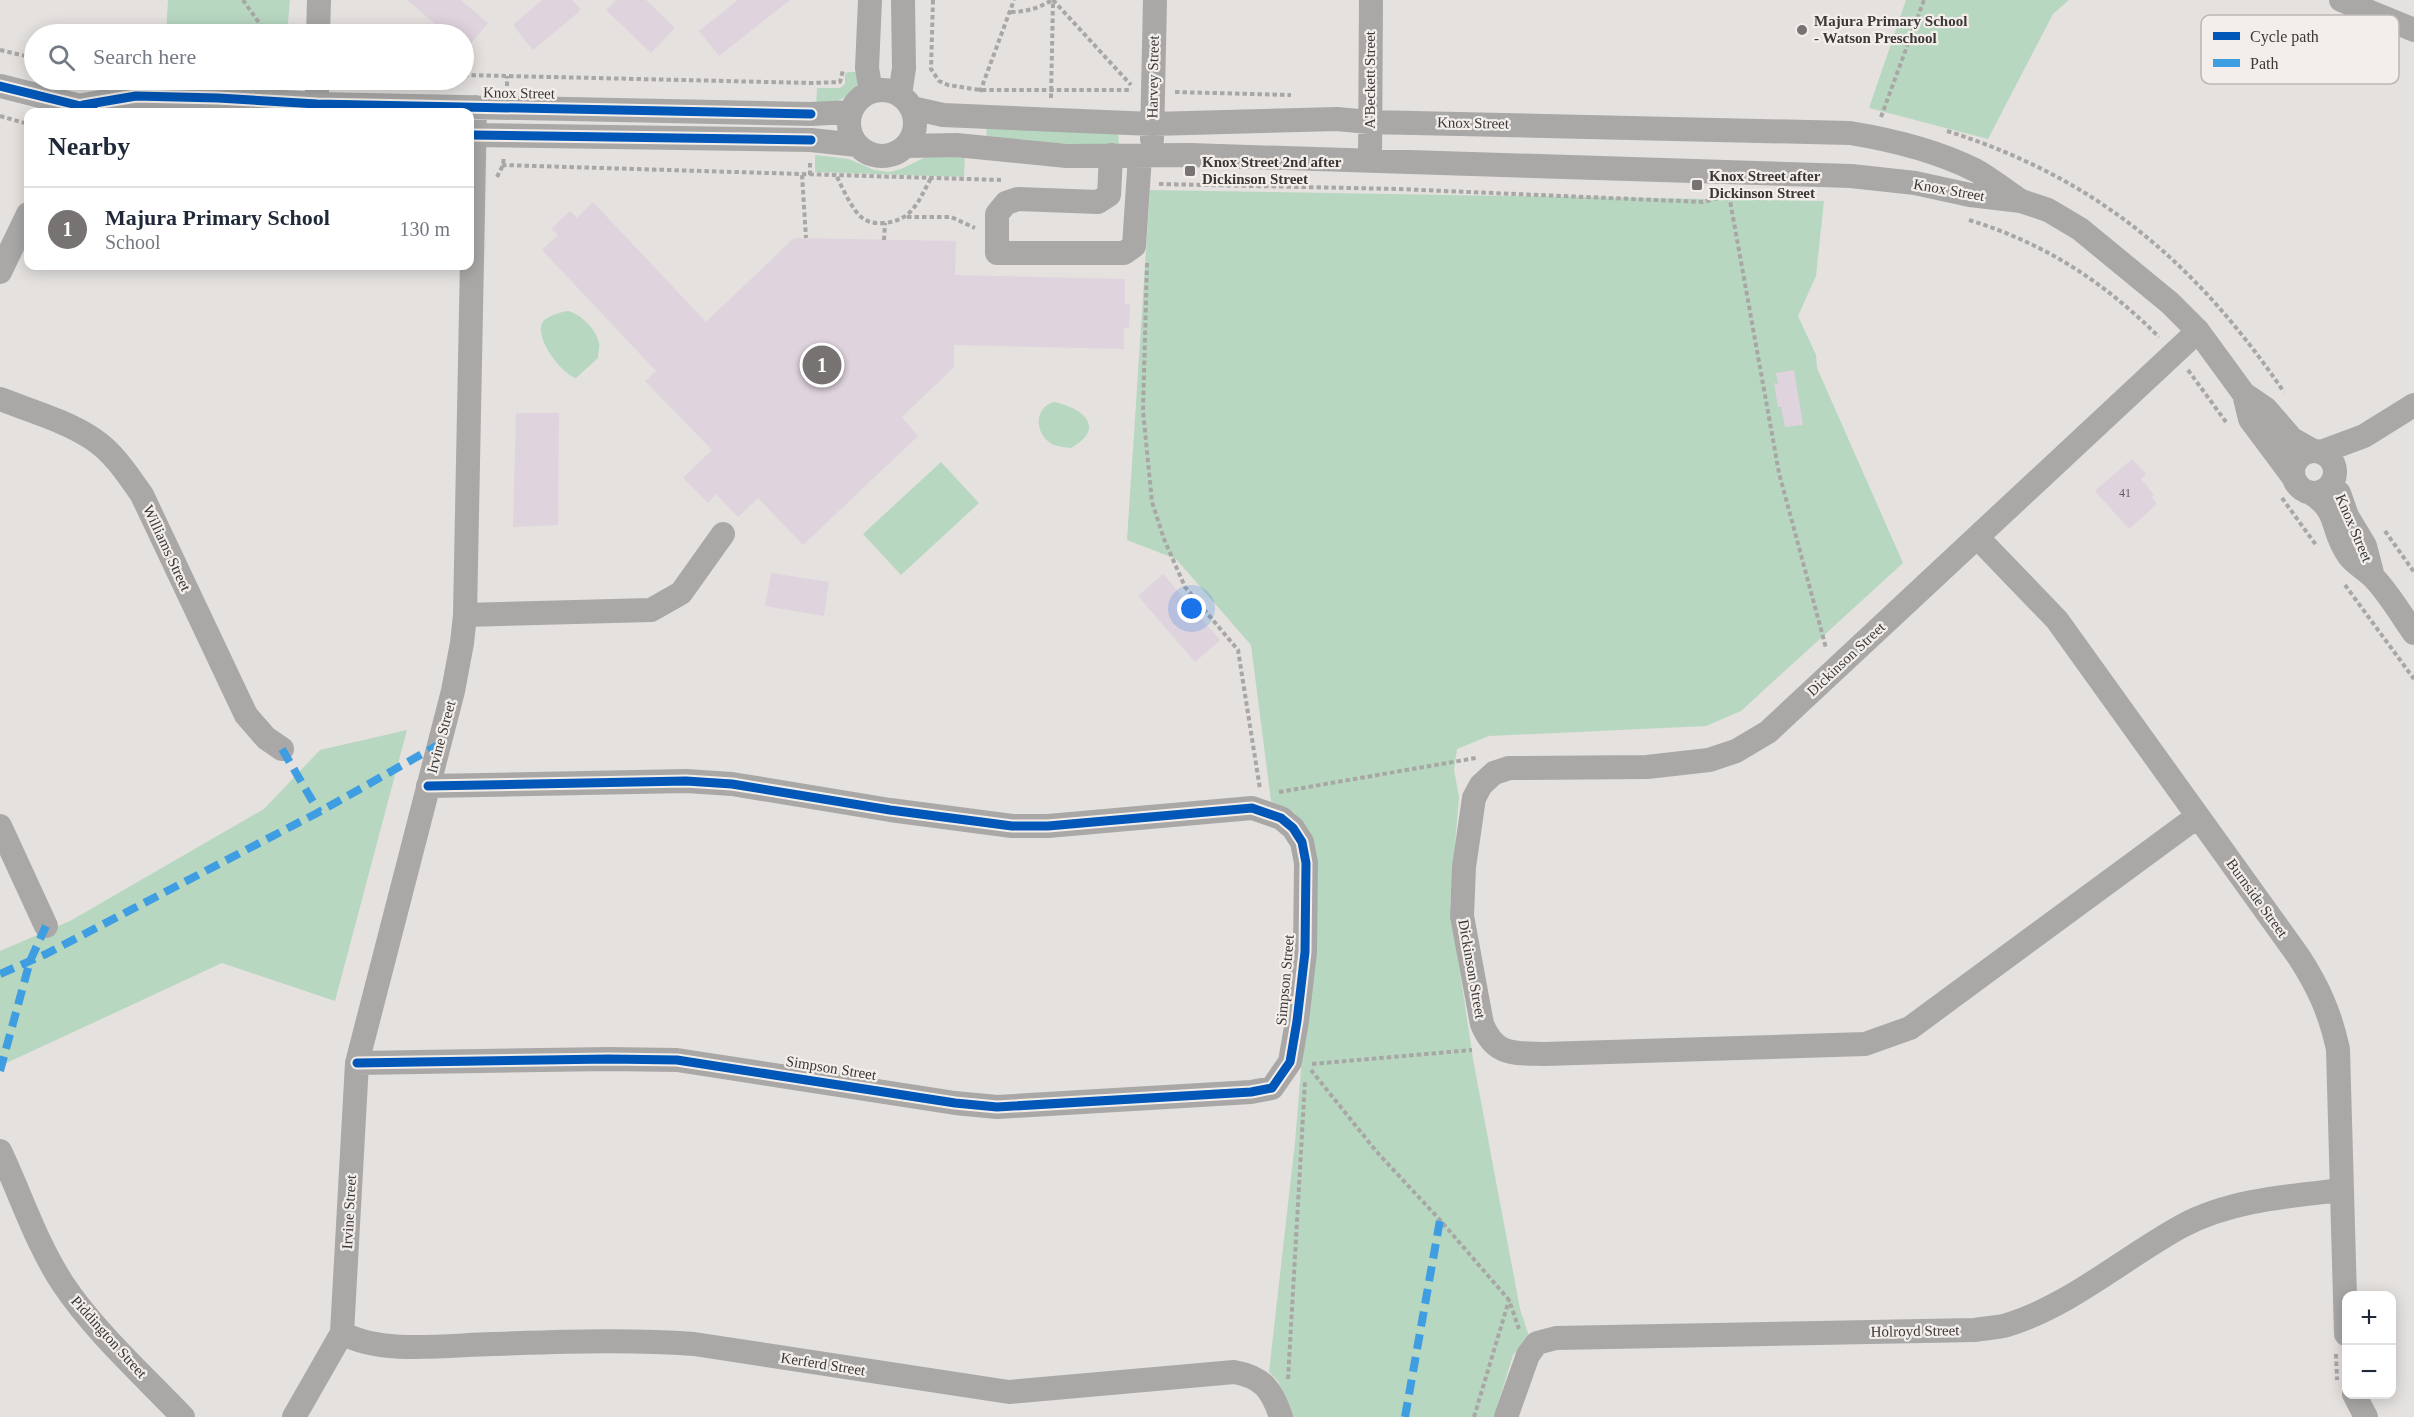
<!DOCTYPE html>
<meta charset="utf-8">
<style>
body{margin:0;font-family:"Times New Roman",serif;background:#f2f2f3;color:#1f2937}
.controls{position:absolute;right:18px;bottom:18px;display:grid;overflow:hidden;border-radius:12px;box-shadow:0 3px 15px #0003}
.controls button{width:54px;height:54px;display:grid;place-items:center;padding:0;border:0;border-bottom:2px solid #e0e1e3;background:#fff;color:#1f2937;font:30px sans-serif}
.you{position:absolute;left:1192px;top:609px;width:21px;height:21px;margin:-15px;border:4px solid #fff;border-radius:50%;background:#1a73e8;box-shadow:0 0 0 9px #1a73e833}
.badge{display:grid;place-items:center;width:39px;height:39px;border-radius:50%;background:#767372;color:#fff;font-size:20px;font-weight:700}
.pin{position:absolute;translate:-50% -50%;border:3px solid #fff;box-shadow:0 2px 6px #0006}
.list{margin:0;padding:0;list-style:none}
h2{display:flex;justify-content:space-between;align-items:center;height:78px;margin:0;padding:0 24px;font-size:26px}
h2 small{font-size:20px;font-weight:400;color:#747a83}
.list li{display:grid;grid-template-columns:39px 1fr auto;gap:18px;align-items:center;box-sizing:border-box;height:84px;padding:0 24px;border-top:2px solid #e0e1e3}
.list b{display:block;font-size:22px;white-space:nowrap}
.list p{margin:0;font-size:20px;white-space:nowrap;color:#747a83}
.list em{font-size:20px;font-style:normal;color:#747a83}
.icon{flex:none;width:33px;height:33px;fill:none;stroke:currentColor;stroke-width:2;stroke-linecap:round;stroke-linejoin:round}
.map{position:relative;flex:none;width:2414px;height:1417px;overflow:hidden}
.search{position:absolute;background:#fff;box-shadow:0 3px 15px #0003;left:24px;top:24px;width:450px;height:66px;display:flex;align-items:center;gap:15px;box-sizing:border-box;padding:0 21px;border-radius:33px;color:#747a83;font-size:22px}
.panel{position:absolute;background:#fff;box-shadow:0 3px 15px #0003;left:24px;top:108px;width:450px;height:162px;border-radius:12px}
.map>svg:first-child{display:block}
.green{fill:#b8d7c1}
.building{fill:#dfd3de}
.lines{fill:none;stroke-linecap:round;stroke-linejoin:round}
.path{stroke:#a8a7a6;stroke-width:4;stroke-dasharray:4.5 3;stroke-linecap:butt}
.minor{stroke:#a9a8a7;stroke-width:24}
.quiet{stroke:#3f9ee2;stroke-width:8;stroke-dasharray:15 8;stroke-linecap:butt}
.cycleway-casing{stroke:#f3eeea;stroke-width:13}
.cycleway{stroke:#0057b8;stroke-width:9}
.poi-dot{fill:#767372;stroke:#f3eeea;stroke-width:2}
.labels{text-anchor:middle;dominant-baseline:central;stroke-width:4.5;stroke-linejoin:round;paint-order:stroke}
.number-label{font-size:12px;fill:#645f61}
.poi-label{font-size:15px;font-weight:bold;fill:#3b3837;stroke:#f3eeea;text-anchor:start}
.street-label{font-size:15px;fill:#3b3837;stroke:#f3eeea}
.key{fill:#f3eeea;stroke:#bcb7b4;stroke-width:1.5}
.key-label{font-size:16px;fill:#3b3837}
</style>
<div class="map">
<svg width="2414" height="1417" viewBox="0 0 2414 1417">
<rect width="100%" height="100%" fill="#e4e1df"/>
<path class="green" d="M 168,0 L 290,0 L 287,34 L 166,34 Z
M 1906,0 L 2069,0 L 2053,14 L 1988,139 L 1869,108 Z
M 848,72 L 859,72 L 861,80 C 849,100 836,102 816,107 L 817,88 L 840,88 L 845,84 L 845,74 Z
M 986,127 L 1118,131 L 1119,144 L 1113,146 L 987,140 Z
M 965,152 L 964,177 L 815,172 L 815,155 L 849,159 L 874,170 L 889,172 L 901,169 L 926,157 Z
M 1150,190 L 1824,201 L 1816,276 L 1798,316 L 1816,355 L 1817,368 L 1903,563 L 1741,711 L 1706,726 L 1489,736 L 1457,749 L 1454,770 L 1459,797 L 1450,905 L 1473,1059 L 1520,1309 L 1530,1339 L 1513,1355 L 1494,1417 L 1293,1417 L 1278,1381 L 1269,1372 L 1295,1142 L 1302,1058 L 1312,836 L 1295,813 L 1271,801 L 1251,645 L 1176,559 L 1127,540 Z
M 568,311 C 582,315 596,329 599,343 C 600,347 598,353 598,358 L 576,378 C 561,373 535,339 542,323 C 546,316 561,312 568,311 Z
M 1054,402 C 1083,408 1107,428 1071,448 C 1065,447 1057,447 1052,444 C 1034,434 1034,407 1054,402 Z
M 941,462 L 979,503 L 901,575 L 863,534 Z
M 407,730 L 335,1001 L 222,963 L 0,1066 L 0,951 L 70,921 L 264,809 L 320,750 Z"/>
<path class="building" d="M 407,0 L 461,0 L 488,23 L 464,52 L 464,34 L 447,34 Z
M 542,0 L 572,0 L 581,10 L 533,50 L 513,25 Z
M 616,0 L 646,0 L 675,28 L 651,53 L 606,10 Z
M 738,0 L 790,0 L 719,56 L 699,31 Z
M 593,202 L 706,322 L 794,238 L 956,241 L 955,275 L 1125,279 L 1125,304 L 1130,304 L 1129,328 L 1124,328 L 1124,349 L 954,345 L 954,367 L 902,417 L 918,436 L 803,545 L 758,498 L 738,517 L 716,494 L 708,503 L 683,478 L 712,450 L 645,381 L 656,371 L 542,250 L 558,235 L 551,229 L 570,211 L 577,218 Z
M 1794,370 L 1803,425 L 1785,427 L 1781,407 L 1778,407 L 1774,383 L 1778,384 L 1776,373 Z
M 516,413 L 559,413 L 558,525 L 513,527 Z
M 2132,459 L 2146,474 L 2141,479 L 2154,495 L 2152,497 L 2157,504 L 2129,529 L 2095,491 Z
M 771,573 L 829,582 L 824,616 L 765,606 Z
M 1163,574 L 1220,640 L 1195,662 L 1138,596 Z"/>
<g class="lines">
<path class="path" d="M 243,0 L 267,34
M 933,0 L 931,69 L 939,81 L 948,85 L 980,90 L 1132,90
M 1053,0 L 1131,85
M 1011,12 C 1026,12 1039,8 1052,0
M 0,50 L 34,58
M 464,75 L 812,83 L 840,82 L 843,70
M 507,86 L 507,76
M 980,92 L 1014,0
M 1175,92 L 1291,95
M 1051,98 L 1053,0
M 0,116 L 28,124
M 1881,117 L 1924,0
M 1947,131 C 2097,178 2196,263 2284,392
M 502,165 L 1001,180
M 802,175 L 806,238
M 810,175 L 810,161
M 497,177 L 503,165 L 504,156
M 837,177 C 843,189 849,203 858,214 C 864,221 873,224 883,223 C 912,221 918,202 931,178
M 1159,184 L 1398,189 L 1703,202 L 1722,197 L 1741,198
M 1729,195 L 1779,473 L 1826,648
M 907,217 L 951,217 L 975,228
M 1969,220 C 2044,243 2103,281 2159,337
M 884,240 L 885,223
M 1147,263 L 1143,411 L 1152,502 L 1164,539 L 1185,587 L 1238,650 L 1260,789
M 2188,370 L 2226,422
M 2282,498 L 2316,545
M 2385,531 L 2414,572
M 2345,585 L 2414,679
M 1279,792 L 1476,758
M 1312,1064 L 1472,1050
M 1311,1070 L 1376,1151 L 1440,1220 L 1509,1300 L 1519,1329
M 2336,1354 L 2337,1380
M 1288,1379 L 1305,1081
M 1474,1417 L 1509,1300"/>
<path class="minor" d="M 870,0 L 867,68 L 871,92
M 2341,0 L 2414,30
M 318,34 L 319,0
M 317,80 L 317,112
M 0,86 L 96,110
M849 123a33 33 0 1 1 66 0a33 33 0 1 1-66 0Z
M 900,95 L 904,68 L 903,0
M 83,105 L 136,96 L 218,98 L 317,104 L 811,114 L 851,112
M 912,108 L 943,115 L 1152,124 L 1337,119 L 1369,122 L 1850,133 C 1893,140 1937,151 1975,170 C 1990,178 2004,190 2018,199
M 470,135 L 811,140 L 857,145
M 1152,139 L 1155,0
M 907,146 L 956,145 L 1067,156 L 1189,155 L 1851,176 L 1915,183 L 1970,195 L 2021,201 L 2048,210 L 2080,229 L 2170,303 L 2198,331 L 2244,394 L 2250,419 L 2294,478
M 1111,155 L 1109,195 L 1098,202 L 1018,199 L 1006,203 L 997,214 L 997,253 L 1124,253 L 1134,246 L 1140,156
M 1370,160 L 1371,0
M 0,272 L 28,214
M 2244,394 L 2266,409 L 2292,439 L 2313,451
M 0,399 C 31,411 66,421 93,439 C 114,453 128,475 142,495 L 246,715 L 266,738 L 282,749
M2293 472a21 21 0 1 1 42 0a21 21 0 1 1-42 0Z
M 2321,452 L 2364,436 L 2414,405
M 2309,492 C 2341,511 2329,528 2349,556 C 2355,564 2365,569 2373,577 C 2389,593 2401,615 2414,633
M 2339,493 L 2347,516 L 2365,546 L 2373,577
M 1977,537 L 2057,620 L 2299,957 C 2319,988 2330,1013 2338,1049 L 2346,1334
M 465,615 L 651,610 L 681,593 L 723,534
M 2198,816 L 1910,1028 L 1865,1044 L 1544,1054 C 1513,1053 1495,1056 1482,1024 L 1462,916 L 1464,867 L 1474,798 L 1481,785 L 1494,773 L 1509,768 L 1647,767 L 1709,760 L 1736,751 L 1768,732 L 2198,331
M 0,826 L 46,926
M 357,1063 L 609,1059 L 677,1060 L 955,1103 L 997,1107 L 1251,1092 L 1272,1088 L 1290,1062 L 1297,1021 L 1305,952 L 1306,863 L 1302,842 L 1293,828 L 1281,818 L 1252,808 L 1048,826 L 1012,826 L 890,810 L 732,784 L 686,781 L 428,786
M 0,1151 C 21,1195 36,1243 63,1284 C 96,1333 142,1374 183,1417
M 342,1333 C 381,1355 448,1345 492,1344 C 559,1342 626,1339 694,1344 L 1009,1392 L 1234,1372 C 1263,1377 1272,1390 1281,1417
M 2354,1394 L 2366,1417
M 294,1417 L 342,1333 L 357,1063 L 453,691 L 462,643 L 465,615 L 475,107
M 1506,1417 L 1528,1355 L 1537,1343 L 1556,1338 L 1975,1330 C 1985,1328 1997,1328 2007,1325 C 2070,1306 2125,1257 2182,1226 C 2230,1200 2289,1196 2342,1190"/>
<path class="quiet" d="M 282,749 L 319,812
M 0,974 L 46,954 L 319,812 L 438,745
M 0,1071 L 30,961 L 46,926
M 1405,1417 L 1440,1220"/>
<defs>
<path id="cycleway" d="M 0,86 L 93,109
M 83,105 L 136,96 L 218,98 L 317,104 L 811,114
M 470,135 L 811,140
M 357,1063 L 609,1059 L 677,1060 L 955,1103 L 997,1107 L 1251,1092 L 1272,1088 L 1290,1062 L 1297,1021 L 1305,952 L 1306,863 L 1302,842 L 1293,828 L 1281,818 L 1252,808 L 1048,826 L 1012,826 L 890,810 L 732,784 L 686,781 L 428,786"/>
</defs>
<use href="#cycleway" class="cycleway-casing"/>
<use href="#cycleway" class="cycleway"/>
</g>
<g class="poi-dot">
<circle cx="1802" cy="30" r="6"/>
<rect x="1184" y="165" width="12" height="12" rx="3"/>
<rect x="1691" y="179" width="12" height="12" rx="3"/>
</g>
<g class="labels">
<g class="number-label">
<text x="2125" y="493">41</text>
</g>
<g class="poi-label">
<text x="1814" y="21">Majura Primary School<tspan x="1814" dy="17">- Watson Preschool</tspan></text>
<text x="1202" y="162">Knox Street 2nd after<tspan x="1202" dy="17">Dickinson Street</tspan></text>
<text x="1709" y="176">Knox Street after<tspan x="1709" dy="17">Dickinson Street</tspan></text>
</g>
<g class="street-label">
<text transform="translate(1153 77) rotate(-89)">Harvey Street</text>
<text transform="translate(1370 80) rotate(-90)">A'Beckett Street</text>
<text transform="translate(519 93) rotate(1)">Knox Street</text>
<text transform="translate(1473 123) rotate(1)">Knox Street</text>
<text transform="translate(1949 190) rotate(10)">Knox Street</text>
<text transform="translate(2354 528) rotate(67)">Knox Street</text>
<text transform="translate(167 548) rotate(65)">Williams Street</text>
<text transform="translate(1846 659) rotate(-43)">Dickinson Street</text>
<text transform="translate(441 737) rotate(-75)">Irvine Street</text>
<text transform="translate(2257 898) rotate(54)">Burnside Street</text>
<text transform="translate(1472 969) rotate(80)">Dickinson Street</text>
<text transform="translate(1285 980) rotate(-85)">Simpson Street</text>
<text transform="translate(831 1068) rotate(9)">Simpson Street</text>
<text transform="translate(349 1212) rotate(-87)">Irvine Street</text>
<text transform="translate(1915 1331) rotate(-1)">Holroyd Street</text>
<text transform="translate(109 1337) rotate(48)">Piddington Street</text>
<text transform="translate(823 1364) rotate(9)">Kerferd Street</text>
</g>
</g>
<rect x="2201" y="15" width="198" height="69" rx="9" class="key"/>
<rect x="2213" y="32" width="27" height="8" fill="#0057b8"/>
<rect x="2213" y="59" width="27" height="8" fill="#3f9ee2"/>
<g class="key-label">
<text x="2250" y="42">Cycle path</text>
<text x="2250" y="69">Path</text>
</g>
</svg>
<div class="controls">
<button>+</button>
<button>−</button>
</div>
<div class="you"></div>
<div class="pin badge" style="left:822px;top:365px">1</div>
<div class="search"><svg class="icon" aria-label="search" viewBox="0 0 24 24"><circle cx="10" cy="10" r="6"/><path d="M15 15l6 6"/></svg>Search here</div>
<section class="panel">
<h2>Nearby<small></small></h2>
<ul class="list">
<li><span class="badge">1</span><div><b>Majura Primary School</b><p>School</p></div><em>130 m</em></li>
</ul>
</section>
</div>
